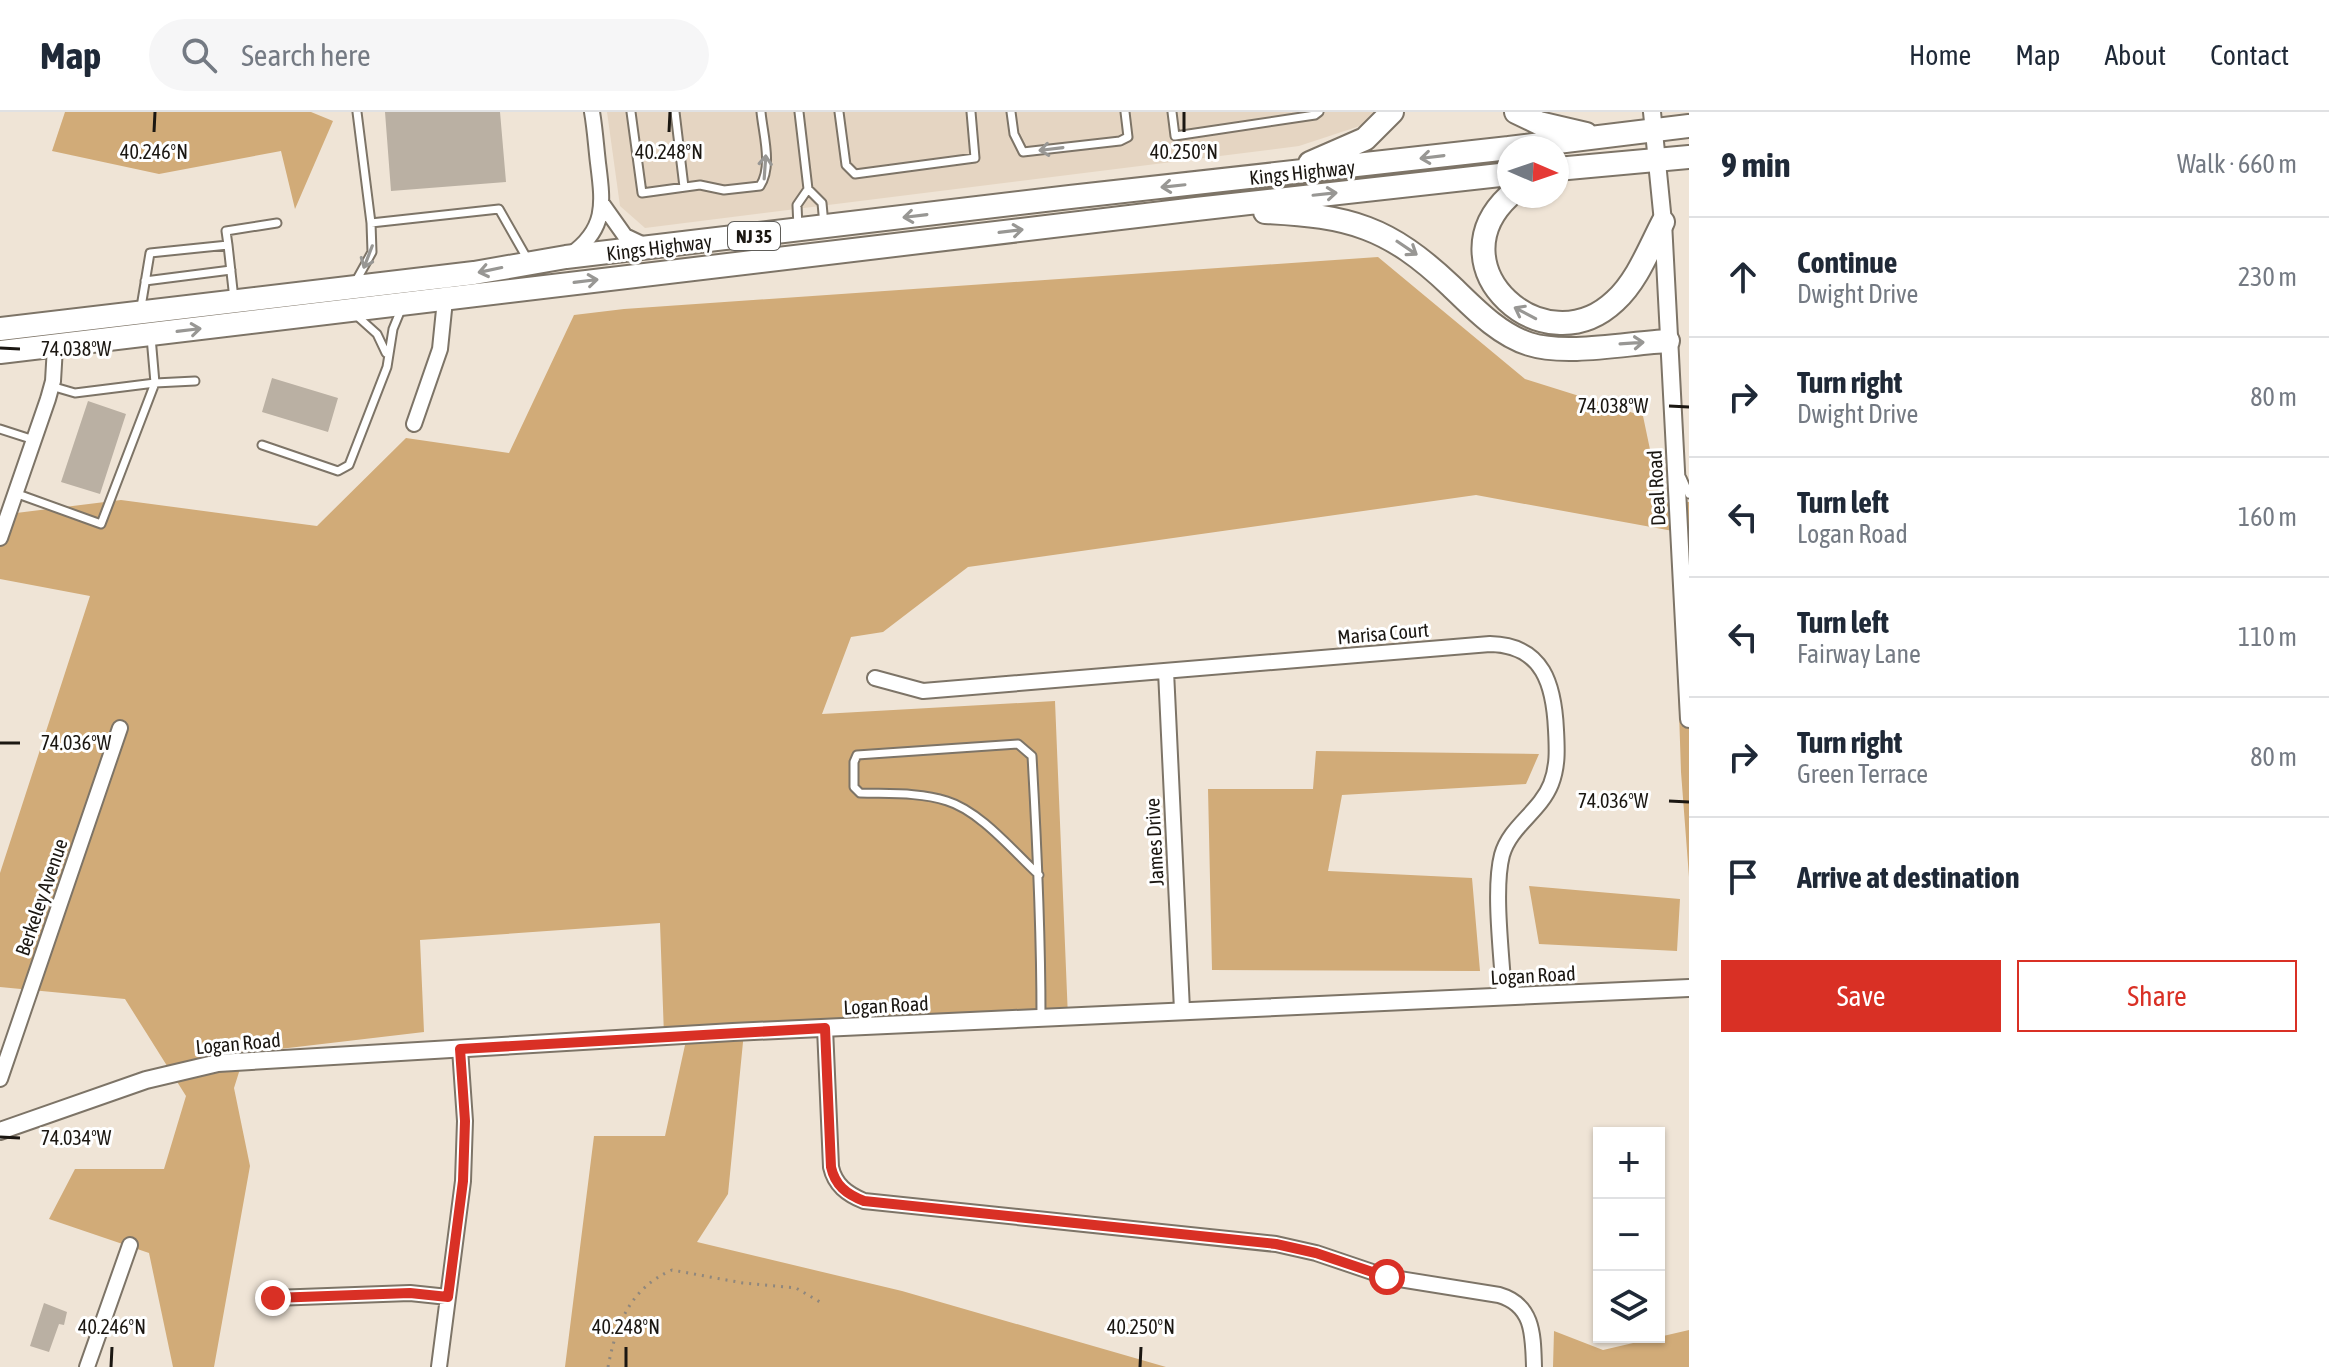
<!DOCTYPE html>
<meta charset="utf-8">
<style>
body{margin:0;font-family:"Asap Condensed",sans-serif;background:#f6f6f7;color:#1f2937}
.controls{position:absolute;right:24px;bottom:24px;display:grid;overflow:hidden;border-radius:0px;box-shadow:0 2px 6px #0004}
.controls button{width:72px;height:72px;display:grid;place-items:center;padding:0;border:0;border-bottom:2px solid #e0e1e3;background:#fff;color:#1f2937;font:40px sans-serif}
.compass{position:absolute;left:1497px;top:24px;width:72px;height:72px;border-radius:50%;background:#fff;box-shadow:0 2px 6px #0004;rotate:92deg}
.stop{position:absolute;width:24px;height:24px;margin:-18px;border:6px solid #d93025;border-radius:50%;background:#fff}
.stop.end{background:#d93025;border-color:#fff;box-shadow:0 2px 8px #0008}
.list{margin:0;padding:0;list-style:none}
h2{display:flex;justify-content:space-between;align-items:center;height:104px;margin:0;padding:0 32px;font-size:34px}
h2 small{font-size:26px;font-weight:400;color:#747a83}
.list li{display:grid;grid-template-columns:52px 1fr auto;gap:24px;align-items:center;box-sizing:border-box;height:120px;padding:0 32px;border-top:2px solid #e0e1e3}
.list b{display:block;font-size:30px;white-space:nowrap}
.list p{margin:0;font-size:26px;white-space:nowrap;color:#747a83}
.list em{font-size:26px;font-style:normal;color:#747a83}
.actions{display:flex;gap:16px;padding:24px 32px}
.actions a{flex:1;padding:18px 0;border:2px solid #d93025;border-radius:0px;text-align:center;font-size:28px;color:#d93025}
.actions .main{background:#d93025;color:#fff}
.icon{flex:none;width:44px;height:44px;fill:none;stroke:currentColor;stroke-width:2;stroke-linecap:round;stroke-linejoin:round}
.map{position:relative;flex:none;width:1689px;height:1255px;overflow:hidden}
header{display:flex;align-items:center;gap:48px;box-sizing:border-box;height:112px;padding:0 40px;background:#fff;border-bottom:2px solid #e0e1e3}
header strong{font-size:38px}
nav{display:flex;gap:44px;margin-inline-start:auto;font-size:28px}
.search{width:560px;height:72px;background:#f6f6f7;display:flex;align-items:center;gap:20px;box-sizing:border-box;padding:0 28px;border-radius:44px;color:#747a83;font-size:30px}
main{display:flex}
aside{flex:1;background:#fff}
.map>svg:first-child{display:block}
.built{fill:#e5d5c2}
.green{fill:#d1ab78}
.building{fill:#bab0a3}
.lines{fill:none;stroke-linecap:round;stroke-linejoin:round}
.service-casing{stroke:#7d7467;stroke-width:11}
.minor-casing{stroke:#7d7467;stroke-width:18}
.tertiary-casing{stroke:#7d7467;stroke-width:20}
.primary-casing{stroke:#7d7467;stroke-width:26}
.path{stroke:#8f877d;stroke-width:3;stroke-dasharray:2 6;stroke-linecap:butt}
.service{stroke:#fff;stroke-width:7}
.minor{stroke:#fff;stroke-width:14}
.tertiary{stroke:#fff;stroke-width:16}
.primary{stroke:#fff;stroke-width:22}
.oneway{stroke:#989794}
.route{stroke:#d93025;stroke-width:10}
.ticks{fill:none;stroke:#1b1712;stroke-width:3}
.labels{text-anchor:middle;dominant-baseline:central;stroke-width:6;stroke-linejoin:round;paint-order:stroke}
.shield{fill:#fff;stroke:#5f5d59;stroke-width:2}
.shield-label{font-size:18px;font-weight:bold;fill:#1b1712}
.street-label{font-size:20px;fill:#1b1712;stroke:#fff}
.ticks-label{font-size:20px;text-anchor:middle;fill:#1b1712;stroke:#fff;stroke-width:6;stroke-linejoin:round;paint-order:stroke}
</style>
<header>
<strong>Map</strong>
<div class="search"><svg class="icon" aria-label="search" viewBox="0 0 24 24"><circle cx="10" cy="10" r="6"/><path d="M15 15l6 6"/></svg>Search here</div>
<nav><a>Home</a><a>Map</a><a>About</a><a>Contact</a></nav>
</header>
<main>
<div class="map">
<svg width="1689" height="1255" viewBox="0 0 1689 1255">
<rect width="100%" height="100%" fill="#efe4d6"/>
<path class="built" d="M 607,0 L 1378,0 L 1372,10 L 1299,34 L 645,116 L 620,94 Z"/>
<path class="green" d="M 65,0 L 311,0 L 333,9 L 295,97 L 281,39 L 159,62 L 52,39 Z
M 1378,145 L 1525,267 L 1643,304 L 1661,390 L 1689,390 L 1689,765 L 1681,660 L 1673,419 L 1476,383 L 968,455 L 883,520 L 851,525 L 822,602 L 1055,589 L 1068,906 L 744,920 L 728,1082 L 697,1130 L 902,1179 L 1166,1255 L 565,1255 L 594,1024 L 665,1024 L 687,924 L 664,924 L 660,811 L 420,828 L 424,920 L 245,941 L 234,976 L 250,1054 L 214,1255 L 173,1255 L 149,1141 L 49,1107 L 75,1057 L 164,1057 L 186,984 L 125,887 L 0,875 L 0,761 L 90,484 L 0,467 L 0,403 L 121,388 L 317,414 L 406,326 L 509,341 L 574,203 L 624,197 Z
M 1316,639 L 1539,642 L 1526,672 L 1342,683 L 1328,759 L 1472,766 L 1480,859 L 1212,858 L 1208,677 L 1313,677 Z
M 1529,774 L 1680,787 L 1677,839 L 1539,832 Z
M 1689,1218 L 1689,1255 L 1553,1255 L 1554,1219 L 1603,1238 Z"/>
<path class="building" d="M 385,0 L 500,0 L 506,70 L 391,79 Z
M 272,266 L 338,286 L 328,320 L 262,300 Z
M 88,289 L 126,302 L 100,382 L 61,370 Z
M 44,1191 L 67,1200 L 64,1213 L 59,1212 L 49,1240 L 30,1234 Z"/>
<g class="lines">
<defs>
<path id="service" d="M 357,0 L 371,111 L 499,97 L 528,148
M 631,0 L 642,81 L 700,73 L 724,78 L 760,74 C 773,54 763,22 761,0
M 675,0 L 684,75
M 799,0 L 808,77
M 839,0 L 846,53 L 855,62 L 975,46 L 971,0
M 1011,0 L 1014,22 L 1023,40 L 1120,29 L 1128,25 L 1125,0
M 1172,0 L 1175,24 L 1315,3 L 1319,0
M 798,116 L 797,93 L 808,77 L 822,91 L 824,113
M 228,133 L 226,119 L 277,111
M 145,169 L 231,158
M 356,169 L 372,140 L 371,111
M 141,195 L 150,141 L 228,133 L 234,187
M 357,204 L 377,222 L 386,241
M 51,274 L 75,281 L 155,271 L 151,225
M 0,317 L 34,328
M 262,333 L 338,359 L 349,353 L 387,255 L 393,217 L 402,195
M 1682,366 L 1689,382
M 15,381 L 101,412 L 155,271 L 195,269
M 1039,763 C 1013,739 980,699 947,689 C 919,680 889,682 860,681 L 854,675 L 854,650 L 857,643 L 1018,632 L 1032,644 C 1037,731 1041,818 1041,905"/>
<path id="minor" d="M 603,93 L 625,124 L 646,134
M 570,143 C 607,117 603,91 598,51 C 596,34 595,17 592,0
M 414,312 L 440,237 L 445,188
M 0,426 L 48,287 L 53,269 L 55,235
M 1166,559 L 1182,898
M 875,566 L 923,579 L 1490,532 C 1544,533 1554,574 1556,618 C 1557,637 1558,654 1551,672 C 1540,700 1510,714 1502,743 C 1493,777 1502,846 1504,884
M 825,916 L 831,1055 C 835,1073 847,1082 864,1089 L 1276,1132 L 1316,1141 L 1387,1165 L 1499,1183 C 1534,1193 1533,1224 1534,1255
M 0,967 L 120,616
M 273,1186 L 410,1181 L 448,1185
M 87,1255 L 130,1133
M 439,1255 L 463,1069 L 465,1009 L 460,937"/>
<path id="tertiary" d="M 1652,0 L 1663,110 L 1689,607
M 0,1019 L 146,968 L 218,951 L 733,920 L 1689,876"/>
<path id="primary" d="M 1516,0 L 1539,11 L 1586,22
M 1509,36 L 1689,14
M 1310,51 L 1365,27 L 1392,0
M 1557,57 L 1689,45
M 1509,84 C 1433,155 1544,256 1615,189 C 1637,169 1649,137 1663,110
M 1265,100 C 1350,104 1389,115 1451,174 C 1474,196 1498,222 1529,232 C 1566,244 1628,231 1668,229
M 0,217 L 474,161 L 566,145 L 1070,85 L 1509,36
M 0,240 L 1196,97 L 1509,62"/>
</defs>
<use href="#service" class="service-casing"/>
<use href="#minor" class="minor-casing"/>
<use href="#tertiary" class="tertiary-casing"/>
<use href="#primary" class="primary-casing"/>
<path class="path" d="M 608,1255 C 616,1213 630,1176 672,1158 L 743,1171 L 796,1176 L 820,1190"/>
<use href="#service" class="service"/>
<use href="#minor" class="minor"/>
<use href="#tertiary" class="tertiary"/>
<use href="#primary" class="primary"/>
</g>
<defs><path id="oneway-shaft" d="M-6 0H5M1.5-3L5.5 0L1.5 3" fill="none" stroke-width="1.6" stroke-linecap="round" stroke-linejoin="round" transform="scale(2)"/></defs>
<g class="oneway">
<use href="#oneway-shaft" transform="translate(1051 37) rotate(173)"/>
<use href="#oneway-shaft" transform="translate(1432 45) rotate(173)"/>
<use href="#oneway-shaft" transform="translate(765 55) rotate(-86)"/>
<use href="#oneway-shaft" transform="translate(1173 74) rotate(174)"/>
<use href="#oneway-shaft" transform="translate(1325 82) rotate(-6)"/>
<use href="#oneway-shaft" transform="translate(915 104) rotate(173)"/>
<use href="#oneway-shaft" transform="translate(1011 119) rotate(-7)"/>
<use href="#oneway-shaft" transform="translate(1407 136) rotate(34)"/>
<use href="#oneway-shaft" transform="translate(368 145) rotate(111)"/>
<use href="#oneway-shaft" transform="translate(490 158) rotate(168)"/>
<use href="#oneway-shaft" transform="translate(586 169) rotate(-7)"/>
<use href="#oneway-shaft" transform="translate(1525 201) rotate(-152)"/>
<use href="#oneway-shaft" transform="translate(189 218) rotate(-7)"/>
<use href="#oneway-shaft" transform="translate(1632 231) rotate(-4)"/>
</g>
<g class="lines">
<path class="route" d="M 273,1186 L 410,1181 L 448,1185 L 463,1069 L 465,1009 L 460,937 L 825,916 L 831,1055 C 835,1073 846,1082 864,1089 L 1276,1132 L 1316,1141 L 1387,1165"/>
</g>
<path class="ticks" d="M 154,20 L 155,0M 669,20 L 670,0M 1184,20 L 1184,0M 0,236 L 20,237M 1669,294 L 1689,295M 0,631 L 20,631M 1669,689 L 1689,690M 0,1025 L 20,1026M 111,1255 L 112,1235M 626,1255 L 626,1235M 1140,1255 L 1141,1235"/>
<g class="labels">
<rect class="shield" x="728" y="110" width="52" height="28" rx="6"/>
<g class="shield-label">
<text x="754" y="124">NJ 35</text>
</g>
<g class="street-label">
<text transform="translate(1302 60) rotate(-6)">Kings Highway</text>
<text transform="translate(659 135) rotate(-7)">Kings Highway</text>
<text transform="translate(1656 376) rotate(-93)">Deal Road</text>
<text transform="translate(1383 521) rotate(-5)">Marisa Court</text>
<text transform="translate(1154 730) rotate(-93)">James Drive</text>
<text transform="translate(41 785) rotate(-71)">Berkeley Avenue</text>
<text transform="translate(1533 863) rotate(-3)">Logan Road</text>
<text transform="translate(886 893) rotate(-3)">Logan Road</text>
<text transform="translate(238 931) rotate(-5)">Logan Road</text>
</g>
</g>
<g class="ticks-label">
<text x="154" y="47">40.246°N</text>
<text x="669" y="47">40.248°N</text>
<text x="1184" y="47">40.250°N</text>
<text x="76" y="244">74.038°W</text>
<text x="1613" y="301">74.038°W</text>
<text x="76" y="638">74.036°W</text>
<text x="1613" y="696">74.036°W</text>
<text x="76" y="1033">74.034°W</text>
<text x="112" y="1222">40.246°N</text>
<text x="626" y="1222">40.248°N</text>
<text x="1141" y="1222">40.250°N</text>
</g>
</svg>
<div class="controls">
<button>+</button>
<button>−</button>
<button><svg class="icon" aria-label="layers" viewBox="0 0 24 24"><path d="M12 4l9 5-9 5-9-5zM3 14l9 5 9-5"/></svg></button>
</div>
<svg class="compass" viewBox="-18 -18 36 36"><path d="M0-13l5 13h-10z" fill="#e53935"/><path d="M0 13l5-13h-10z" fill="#747a83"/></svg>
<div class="stop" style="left:1387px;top:1165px"></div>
<div class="stop end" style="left:273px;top:1186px"></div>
</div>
<aside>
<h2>9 min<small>Walk · 660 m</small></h2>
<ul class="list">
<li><svg class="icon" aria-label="ahead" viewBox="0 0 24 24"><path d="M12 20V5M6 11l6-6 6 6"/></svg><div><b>Continue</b><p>Dwight Drive</p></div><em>230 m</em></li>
<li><svg class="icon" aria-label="right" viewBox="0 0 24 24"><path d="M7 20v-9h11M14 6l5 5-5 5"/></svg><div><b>Turn right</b><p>Dwight Drive</p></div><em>80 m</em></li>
<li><svg class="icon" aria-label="left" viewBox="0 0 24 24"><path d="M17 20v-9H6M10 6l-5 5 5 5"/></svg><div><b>Turn left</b><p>Logan Road</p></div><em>160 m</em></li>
<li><svg class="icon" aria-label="left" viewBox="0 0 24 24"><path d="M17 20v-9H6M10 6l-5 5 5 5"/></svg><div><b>Turn left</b><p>Fairway Lane</p></div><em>110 m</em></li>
<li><svg class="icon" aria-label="right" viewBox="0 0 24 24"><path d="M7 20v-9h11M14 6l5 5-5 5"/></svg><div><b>Turn right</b><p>Green Terrace</p></div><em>80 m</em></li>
<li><svg class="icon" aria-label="arrive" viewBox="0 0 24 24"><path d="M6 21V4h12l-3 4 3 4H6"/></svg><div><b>Arrive at destination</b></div></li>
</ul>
<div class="actions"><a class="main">Save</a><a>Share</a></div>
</aside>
</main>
